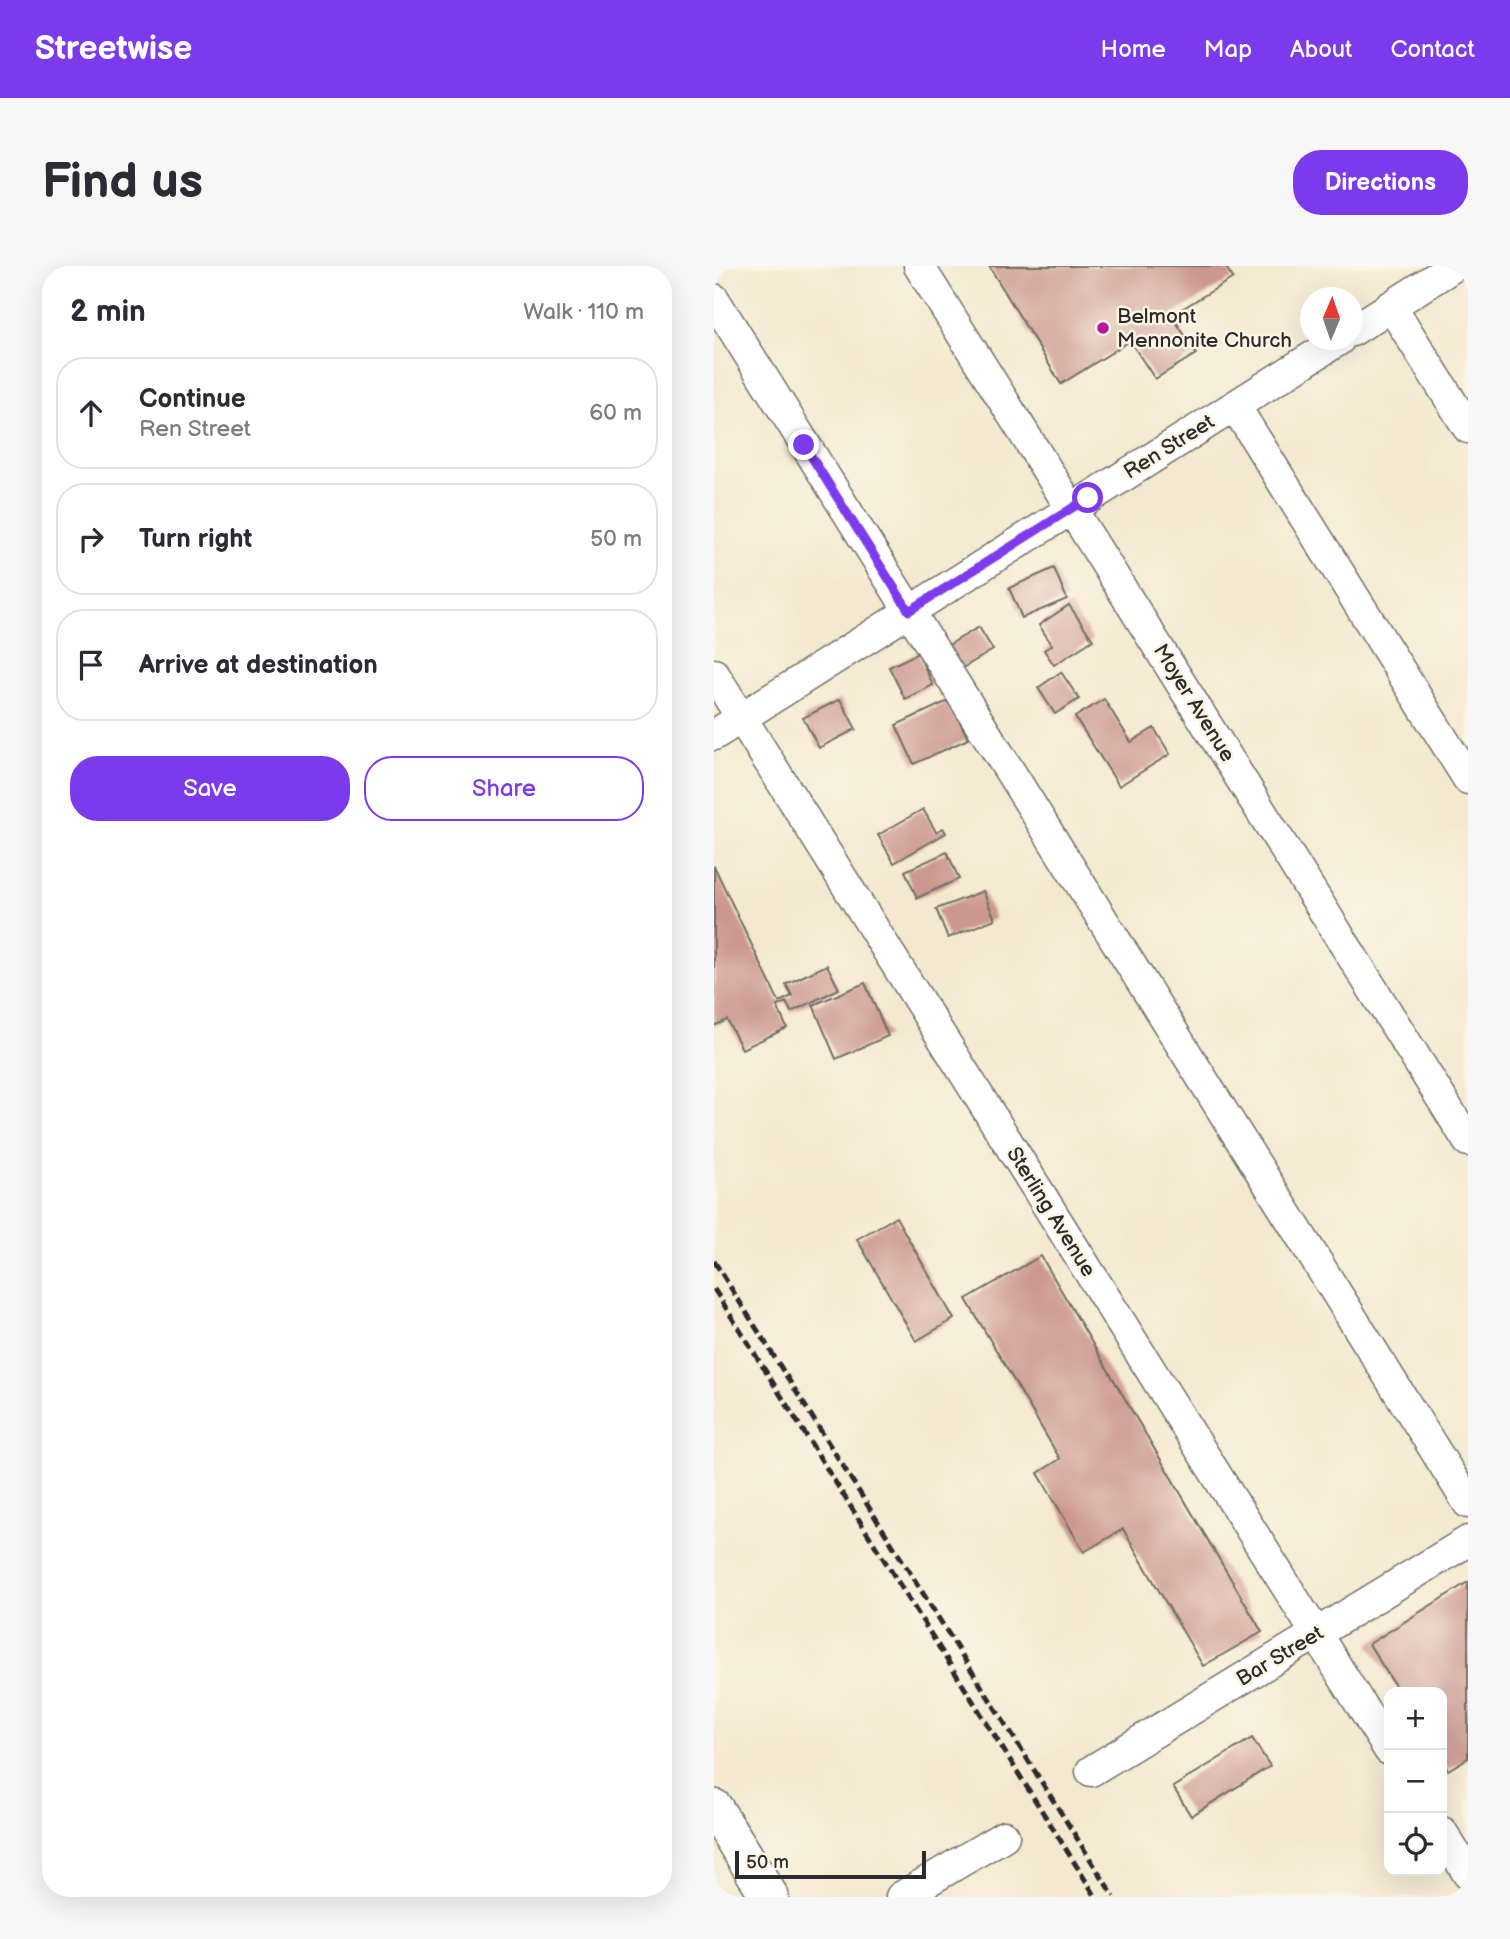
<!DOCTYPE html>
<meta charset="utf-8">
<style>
body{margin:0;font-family:"Balsamiq Sans",sans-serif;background:#f7f7f7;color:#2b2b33}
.controls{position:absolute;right:21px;bottom:21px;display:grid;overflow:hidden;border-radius:14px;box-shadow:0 7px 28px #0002}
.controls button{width:63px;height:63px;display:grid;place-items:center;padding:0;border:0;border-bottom:2px solid #e1e1e2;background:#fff;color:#2b2b33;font:35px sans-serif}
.compass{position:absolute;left:586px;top:21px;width:63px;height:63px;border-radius:50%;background:#fff;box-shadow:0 7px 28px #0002;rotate:2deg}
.scale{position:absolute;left:21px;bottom:18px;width:191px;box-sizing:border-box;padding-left:7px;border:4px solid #2b2b2b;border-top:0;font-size:19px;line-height:24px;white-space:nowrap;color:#2b2b2b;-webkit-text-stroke:5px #fcf5e5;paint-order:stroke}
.stop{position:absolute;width:21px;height:21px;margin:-16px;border:5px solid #7c3aed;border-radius:50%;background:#fff}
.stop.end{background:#7c3aed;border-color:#fff;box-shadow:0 2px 7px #0008}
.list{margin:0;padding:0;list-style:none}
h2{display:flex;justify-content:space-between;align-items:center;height:91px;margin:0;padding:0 28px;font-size:30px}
h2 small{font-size:23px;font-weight:400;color:#7c7c81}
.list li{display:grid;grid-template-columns:46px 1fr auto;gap:21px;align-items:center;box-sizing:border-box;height:112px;margin:0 14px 14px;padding:0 14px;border:2px solid #e1e1e2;border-radius:28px}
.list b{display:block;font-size:26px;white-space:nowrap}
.list p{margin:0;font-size:23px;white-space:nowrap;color:#7c7c81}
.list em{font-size:23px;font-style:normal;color:#7c7c81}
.actions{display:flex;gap:14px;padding:21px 28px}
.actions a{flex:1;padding:16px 0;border:2px solid #7c3aed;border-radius:28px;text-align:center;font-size:24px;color:#7c3aed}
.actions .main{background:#7c3aed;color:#fff}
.icon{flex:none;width:38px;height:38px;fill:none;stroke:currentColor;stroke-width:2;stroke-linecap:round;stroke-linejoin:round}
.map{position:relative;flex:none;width:754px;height:1631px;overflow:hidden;border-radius:28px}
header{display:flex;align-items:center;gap:42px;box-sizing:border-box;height:98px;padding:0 35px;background:#7c3aed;color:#fff}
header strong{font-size:33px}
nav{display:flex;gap:38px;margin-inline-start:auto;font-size:24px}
.intro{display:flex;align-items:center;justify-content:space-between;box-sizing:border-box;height:168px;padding:0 42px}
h1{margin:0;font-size:49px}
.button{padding:18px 32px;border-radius:28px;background:#7c3aed;color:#fff;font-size:24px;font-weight:700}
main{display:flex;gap:42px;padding:0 42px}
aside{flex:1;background:#fff;border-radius:28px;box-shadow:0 7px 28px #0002}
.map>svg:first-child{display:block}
.building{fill:#cb978f}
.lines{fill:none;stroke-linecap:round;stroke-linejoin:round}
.minor-casing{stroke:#716e65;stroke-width:33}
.major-casing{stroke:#716e65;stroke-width:40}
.minor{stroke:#fff;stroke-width:30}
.major{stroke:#fff;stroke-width:37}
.rail{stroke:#2b2b2b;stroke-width:5;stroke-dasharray:10 5;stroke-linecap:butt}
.route{stroke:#7c3aed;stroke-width:9}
.poi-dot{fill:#b5179e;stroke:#fcf5e5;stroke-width:2.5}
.labels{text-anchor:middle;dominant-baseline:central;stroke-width:5;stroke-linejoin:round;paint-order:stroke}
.poi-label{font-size:21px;fill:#2b2b2b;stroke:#fcf5e5;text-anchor:start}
.street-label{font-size:21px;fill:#2b2b2b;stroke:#fcf5e5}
</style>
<header>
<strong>Streetwise</strong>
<nav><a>Home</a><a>Map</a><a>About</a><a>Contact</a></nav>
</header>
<div class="intro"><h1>Find us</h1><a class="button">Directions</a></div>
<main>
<aside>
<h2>2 min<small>Walk · 110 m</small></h2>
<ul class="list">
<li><svg class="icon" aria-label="ahead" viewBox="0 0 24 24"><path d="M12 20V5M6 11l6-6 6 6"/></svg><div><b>Continue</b><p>Ren Street</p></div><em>60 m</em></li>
<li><svg class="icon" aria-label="right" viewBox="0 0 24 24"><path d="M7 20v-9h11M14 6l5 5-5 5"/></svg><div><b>Turn right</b></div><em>50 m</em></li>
<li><svg class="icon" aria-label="arrive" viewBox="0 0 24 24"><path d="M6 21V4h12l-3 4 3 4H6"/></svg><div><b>Arrive at destination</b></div></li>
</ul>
<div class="actions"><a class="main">Save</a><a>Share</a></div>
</aside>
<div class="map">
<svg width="754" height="1631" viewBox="0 0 754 1631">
<rect width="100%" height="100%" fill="#fcf5e5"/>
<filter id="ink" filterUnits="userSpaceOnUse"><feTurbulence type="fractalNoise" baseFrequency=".0143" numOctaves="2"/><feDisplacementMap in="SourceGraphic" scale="14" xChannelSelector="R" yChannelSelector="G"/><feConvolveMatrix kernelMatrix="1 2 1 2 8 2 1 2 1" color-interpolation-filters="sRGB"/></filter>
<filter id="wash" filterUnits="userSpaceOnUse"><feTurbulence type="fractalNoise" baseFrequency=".00686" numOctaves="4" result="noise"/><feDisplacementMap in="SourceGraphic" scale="28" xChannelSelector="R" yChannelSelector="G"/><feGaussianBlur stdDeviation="1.57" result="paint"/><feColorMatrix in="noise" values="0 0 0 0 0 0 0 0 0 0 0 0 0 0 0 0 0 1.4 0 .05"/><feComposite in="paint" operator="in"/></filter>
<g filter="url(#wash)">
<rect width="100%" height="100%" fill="#f4e9d0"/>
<g id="blocks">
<path class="building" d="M 275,0 L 511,0 L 519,12 L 458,49 L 482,88 L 441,113 L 416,75 L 347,118 Z
M 340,302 L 353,333 L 308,352 L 295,322 Z
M 355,339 L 379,374 L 340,399 L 330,384 L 338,379 L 325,359 Z
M 265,361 L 279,384 L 245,404 L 231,381 Z
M 204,387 L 219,419 L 191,433 L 175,401 Z
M 347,406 L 365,433 L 341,448 L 324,422 Z
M 126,433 L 142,463 L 105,482 L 89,452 Z
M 390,433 L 417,476 L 440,462 L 456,488 L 405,520 L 361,451 Z
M 236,434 L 254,473 L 200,498 L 182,459 Z
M 209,543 L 222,566 L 229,562 L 232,567 L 180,597 L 164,569 Z
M 233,586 L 245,613 L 203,632 L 191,605 Z
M 0,600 L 65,736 L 78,730 L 72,718 L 113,699 L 125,723 L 77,746 L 72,736 L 63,740 L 73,762 L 28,783 L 13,754 L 0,760 Z
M 269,625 L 281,653 L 234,672 L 222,643 Z
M 151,717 L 174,770 L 122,793 L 99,739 Z
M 182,951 L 240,1053 L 202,1075 L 143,973 Z
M 327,990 L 548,1366 L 489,1400 L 409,1263 L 370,1286 L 324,1207 L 346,1193 L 252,1033 Z
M 754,1316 L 754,1492 L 734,1504 L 728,1495 L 728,1426 L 685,1426 L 655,1378 Z
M 538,1472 L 556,1500 L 477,1550 L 459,1521 Z"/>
</g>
</g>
<g filter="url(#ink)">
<use href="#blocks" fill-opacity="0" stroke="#716e65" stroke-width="2"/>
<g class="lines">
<defs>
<path id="minor" d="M 205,0 L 754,875
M 0,33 L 754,1237
M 677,40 L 754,162
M 638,65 L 740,0
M 521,140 L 754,513
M 0,408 L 675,1484
M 0,469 L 625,74
M 377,1505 L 754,1275
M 728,1566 L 754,1608
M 187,1631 L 290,1570"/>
<path id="major" d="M 0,1542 L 56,1631"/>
</defs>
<use href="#minor" class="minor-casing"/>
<use href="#major" class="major-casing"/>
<use href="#minor" class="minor"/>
<use href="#major" class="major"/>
<path class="rail" d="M 0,995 L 400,1631
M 0,1023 L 382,1631"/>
</g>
</g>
<g class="lines" filter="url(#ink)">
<path class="route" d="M 90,179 L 195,345 L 374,232"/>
</g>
<circle class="poi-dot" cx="389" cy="62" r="7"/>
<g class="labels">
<g class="poi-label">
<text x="403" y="50">Belmont<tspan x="403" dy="24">Mennonite Church</tspan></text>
</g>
<g class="street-label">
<text transform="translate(455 181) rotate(-32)">Ren Street</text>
<text transform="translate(480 437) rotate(58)">Moyer Avenue</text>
<text transform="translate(337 946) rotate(58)">Sterling Avenue</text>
<text transform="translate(566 1390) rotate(-31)">Bar Street</text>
</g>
</g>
</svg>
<div class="controls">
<button>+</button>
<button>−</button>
<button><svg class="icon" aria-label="locate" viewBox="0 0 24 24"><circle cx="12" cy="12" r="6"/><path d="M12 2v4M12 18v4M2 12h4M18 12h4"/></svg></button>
</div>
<svg class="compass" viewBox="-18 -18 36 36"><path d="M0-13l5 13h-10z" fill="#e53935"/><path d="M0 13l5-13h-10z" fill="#7c7c81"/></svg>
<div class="scale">50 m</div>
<div class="stop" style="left:374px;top:232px"></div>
<div class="stop end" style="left:90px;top:179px"></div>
</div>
</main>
